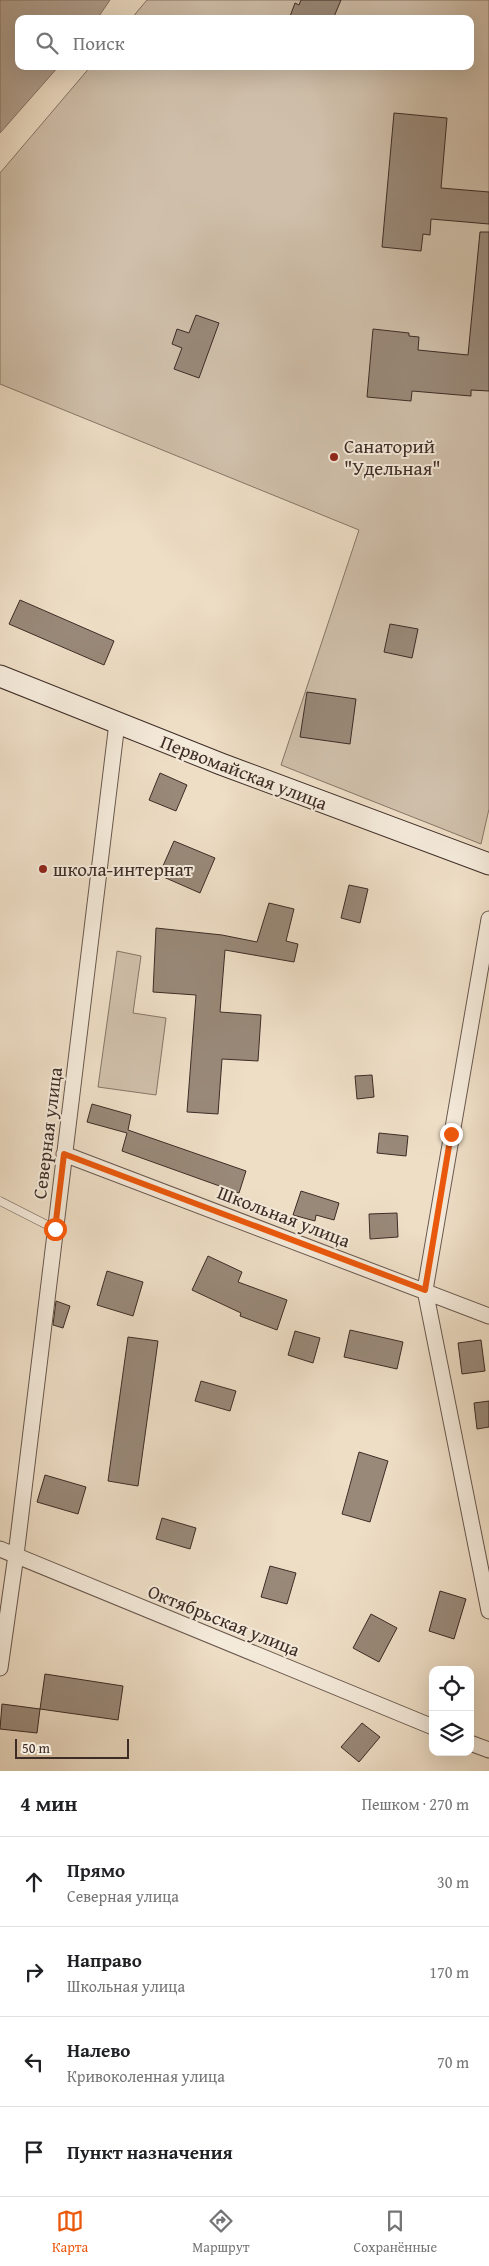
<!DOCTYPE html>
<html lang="ru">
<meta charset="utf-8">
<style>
body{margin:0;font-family:"Gentium Book Plus",serif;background:#f2f2f2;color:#202124}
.controls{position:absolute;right:15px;bottom:15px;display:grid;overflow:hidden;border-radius:10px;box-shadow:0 5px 20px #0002}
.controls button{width:45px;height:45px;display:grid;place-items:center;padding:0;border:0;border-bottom:1px solid #e0e0e0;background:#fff;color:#202124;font:25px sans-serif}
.scale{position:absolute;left:15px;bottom:12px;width:114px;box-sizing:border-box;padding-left:5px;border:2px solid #3d2c26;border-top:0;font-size:14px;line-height:18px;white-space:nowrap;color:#3d2c26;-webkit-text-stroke:4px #f4eada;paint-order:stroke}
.stop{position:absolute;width:15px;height:15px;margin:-11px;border:4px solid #ea580c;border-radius:50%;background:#fff}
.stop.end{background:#ea580c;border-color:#fff;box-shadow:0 1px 5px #0008}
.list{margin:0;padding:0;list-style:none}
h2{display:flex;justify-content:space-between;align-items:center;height:65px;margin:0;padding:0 20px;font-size:21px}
h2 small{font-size:16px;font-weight:400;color:#757577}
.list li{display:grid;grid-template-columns:32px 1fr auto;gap:15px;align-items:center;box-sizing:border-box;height:90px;padding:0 20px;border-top:1px solid #e0e0e0}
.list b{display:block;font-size:19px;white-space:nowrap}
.list p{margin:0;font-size:16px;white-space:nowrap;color:#757577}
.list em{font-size:16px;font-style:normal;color:#757577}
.icon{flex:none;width:28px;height:28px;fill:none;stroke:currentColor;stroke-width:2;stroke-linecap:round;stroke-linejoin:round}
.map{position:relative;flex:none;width:489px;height:1771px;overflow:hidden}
.search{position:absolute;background:#fff;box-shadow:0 5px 20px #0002;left:15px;right:15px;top:15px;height:55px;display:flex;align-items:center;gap:12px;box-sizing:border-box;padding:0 18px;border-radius:10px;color:#757577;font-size:19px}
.sheet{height:425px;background:#fff}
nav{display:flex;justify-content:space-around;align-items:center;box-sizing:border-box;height:70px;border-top:1px solid #e0e0e0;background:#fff;font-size:14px;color:#757577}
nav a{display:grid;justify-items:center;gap:2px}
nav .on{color:#ea580c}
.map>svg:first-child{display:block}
.green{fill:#d0c0ab;stroke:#867668}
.water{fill:#b2a190;stroke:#837266}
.building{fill:#998979;stroke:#3d2c26}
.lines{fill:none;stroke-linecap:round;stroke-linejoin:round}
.service-casing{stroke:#69584e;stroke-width:9}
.minor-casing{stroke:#69584e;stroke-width:17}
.secondary-casing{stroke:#3d2c26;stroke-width:23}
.service{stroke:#f4eada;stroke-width:8}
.minor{stroke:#f4eada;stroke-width:15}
.secondary{stroke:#f4eada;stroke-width:21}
.route{stroke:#ea580c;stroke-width:6}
.poi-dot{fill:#8f2418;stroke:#f4eada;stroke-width:2}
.labels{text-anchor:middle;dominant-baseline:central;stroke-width:4;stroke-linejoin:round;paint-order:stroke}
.poi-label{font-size:19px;fill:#3d2c26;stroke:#f4eada;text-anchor:start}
.street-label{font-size:19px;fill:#3d2c26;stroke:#f4eada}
</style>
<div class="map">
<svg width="489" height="1771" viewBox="0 0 489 1771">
<rect width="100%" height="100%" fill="#eedec6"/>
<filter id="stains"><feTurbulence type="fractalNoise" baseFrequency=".004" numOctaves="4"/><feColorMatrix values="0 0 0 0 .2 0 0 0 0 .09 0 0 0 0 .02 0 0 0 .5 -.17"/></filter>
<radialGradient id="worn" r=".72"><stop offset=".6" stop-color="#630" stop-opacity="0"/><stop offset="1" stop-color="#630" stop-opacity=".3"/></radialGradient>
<path class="green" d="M 147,0 L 489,0 L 489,809 L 481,844 L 281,765 L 359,530 L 0,384 L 0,173 L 91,66 L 470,66 L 470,19 L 131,19 Z
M 117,951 L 141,956 L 133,1013 L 166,1018 L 156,1095 L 98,1087 Z"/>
<path class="water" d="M 0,0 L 110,0 L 97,19 L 19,19 L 19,66 L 59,66 L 0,133 Z"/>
<path class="building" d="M 301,0 L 341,0 L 333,19 L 289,19 L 295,3 L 299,5 Z
M 394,113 L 447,118 L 441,188 L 489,192 L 489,224 L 431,219 L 430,235 L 423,234 L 421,251 L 382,247 Z
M 480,232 L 489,232 L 489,391 L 471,390 L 471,396 L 412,391 L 411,401 L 367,397 L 373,329 L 409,333 L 409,336 L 419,337 L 418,350 L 468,355 Z
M 196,315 L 219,323 L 199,378 L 174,369 L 182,348 L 172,344 L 177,329 L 189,333 Z
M 20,600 L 114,641 L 104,665 L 9,624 Z
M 390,624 L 418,629 L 412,658 L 384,652 Z
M 307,692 L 356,699 L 350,744 L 300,737 Z
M 160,773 L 187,785 L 176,811 L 149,800 Z
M 174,841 L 215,858 L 200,893 L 159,875 Z
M 349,885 L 368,889 L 360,923 L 341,918 Z
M 269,903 L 294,909 L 286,941 L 298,944 L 294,962 L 225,950 L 220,1012 L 261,1015 L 258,1061 L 222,1059 L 218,1114 L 187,1112 L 196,995 L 153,992 L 156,928 L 222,935 L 257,942 Z
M 372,1075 L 374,1097 L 357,1099 L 355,1076 Z
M 92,1104 L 131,1115 L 128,1130 L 246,1171 L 239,1193 L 122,1151 L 127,1133 L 87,1122 Z
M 379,1133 L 408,1136 L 406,1156 L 377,1153 Z
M 301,1191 L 339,1203 L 334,1220 L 316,1215 L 315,1221 L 293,1215 Z
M 397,1213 L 398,1237 L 370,1239 L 369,1214 Z
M 208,1256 L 242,1272 L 238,1282 L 287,1300 L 277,1330 L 240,1316 L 241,1313 L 192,1290 Z
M 107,1271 L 143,1282 L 133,1316 L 97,1305 Z
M 56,1301 L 70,1306 L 63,1328 L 53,1325 Z
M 350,1330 L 403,1342 L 397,1369 L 344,1357 Z
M 295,1331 L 320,1338 L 313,1363 L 288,1355 Z
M 128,1337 L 158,1341 L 138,1486 L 108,1481 Z
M 481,1340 L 485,1371 L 462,1374 L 458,1343 Z
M 201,1381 L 236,1391 L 230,1411 L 195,1401 Z
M 489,1401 L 489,1427 L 477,1429 L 474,1403 Z
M 359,1452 L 388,1461 L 370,1522 L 342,1514 Z
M 45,1475 L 86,1487 L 78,1514 L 37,1502 Z
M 162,1518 L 196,1528 L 190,1549 L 156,1539 Z
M 270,1566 L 296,1573 L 287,1604 L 261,1597 Z
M 440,1591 L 466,1599 L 454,1639 L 429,1631 Z
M 371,1614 L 397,1628 L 379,1662 L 353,1648 Z
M 45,1674 L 123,1686 L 118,1720 L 40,1709 Z
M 2,1704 L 40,1709 L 37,1733 L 0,1729 Z
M 362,1723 L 380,1737 L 359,1762 L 341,1747 Z"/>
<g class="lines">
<defs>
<path id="service" d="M 0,1201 L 55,1229"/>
<path id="minor" d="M 489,919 L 425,1290 L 489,1611
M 64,1154 L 489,1316
M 0,1549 L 433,1727
M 0,1668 L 16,1555 L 117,723
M 470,1743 L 489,1750"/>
<path id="secondary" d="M 0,676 L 221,764 L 489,864"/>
</defs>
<use href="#service" class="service-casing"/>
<use href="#minor" class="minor-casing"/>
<use href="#secondary" class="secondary-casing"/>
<use href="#service" class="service"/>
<use href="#minor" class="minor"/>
<use href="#secondary" class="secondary"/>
</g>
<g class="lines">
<path class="route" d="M 55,1229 L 64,1154 L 425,1290 L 451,1134"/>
</g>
<g class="poi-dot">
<circle cx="334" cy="457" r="5"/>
<circle cx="43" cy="869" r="5"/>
</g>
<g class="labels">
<g class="poi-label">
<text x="344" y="446">Санаторий<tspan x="344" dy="22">"Удельная"</tspan></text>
<text x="53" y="869">школа-интернат</text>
</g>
<g class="street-label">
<text transform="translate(244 772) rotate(21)">Первомайская улица</text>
<text transform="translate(47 1133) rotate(-83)">Северная улица</text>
<text transform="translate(284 1216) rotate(21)">Школьная улица</text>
<text transform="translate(224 1620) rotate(22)">Октябрьская улица</text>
</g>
</g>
<rect width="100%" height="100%" filter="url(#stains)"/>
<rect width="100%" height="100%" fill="url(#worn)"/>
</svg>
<div class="controls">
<button><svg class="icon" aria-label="locate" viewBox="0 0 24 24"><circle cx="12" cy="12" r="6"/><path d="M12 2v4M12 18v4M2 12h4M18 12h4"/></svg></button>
<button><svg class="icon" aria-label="layers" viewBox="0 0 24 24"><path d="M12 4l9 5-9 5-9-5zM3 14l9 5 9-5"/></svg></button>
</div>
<div class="scale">50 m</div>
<div class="stop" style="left:55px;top:1229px"></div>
<div class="stop end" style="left:451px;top:1134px"></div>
<div class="search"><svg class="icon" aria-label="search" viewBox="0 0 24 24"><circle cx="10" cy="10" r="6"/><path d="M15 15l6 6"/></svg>Поиск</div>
</div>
<section class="sheet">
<h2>4 мин<small>Пешком · 270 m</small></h2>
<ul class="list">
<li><svg class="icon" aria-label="ahead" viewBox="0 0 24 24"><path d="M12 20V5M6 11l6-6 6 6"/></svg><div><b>Прямо</b><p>Северная улица</p></div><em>30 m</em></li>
<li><svg class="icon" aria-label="right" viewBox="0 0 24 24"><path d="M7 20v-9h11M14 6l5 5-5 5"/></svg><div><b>Направо</b><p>Школьная улица</p></div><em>170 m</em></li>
<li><svg class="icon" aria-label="left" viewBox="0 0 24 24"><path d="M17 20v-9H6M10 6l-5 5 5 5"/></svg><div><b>Налево</b><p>Кривоколенная улица</p></div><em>70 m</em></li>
<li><svg class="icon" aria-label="arrive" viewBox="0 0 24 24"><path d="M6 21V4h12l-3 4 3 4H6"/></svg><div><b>Пункт назначения</b></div></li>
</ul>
</section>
<nav>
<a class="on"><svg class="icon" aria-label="map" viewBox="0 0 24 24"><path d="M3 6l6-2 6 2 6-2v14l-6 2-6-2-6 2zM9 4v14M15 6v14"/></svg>Карта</a>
<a><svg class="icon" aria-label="directions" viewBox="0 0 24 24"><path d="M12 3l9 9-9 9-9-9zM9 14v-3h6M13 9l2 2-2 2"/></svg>Маршрут</a>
<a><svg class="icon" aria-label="saved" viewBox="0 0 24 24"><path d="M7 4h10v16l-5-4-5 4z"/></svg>Сохранённые</a>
</nav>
